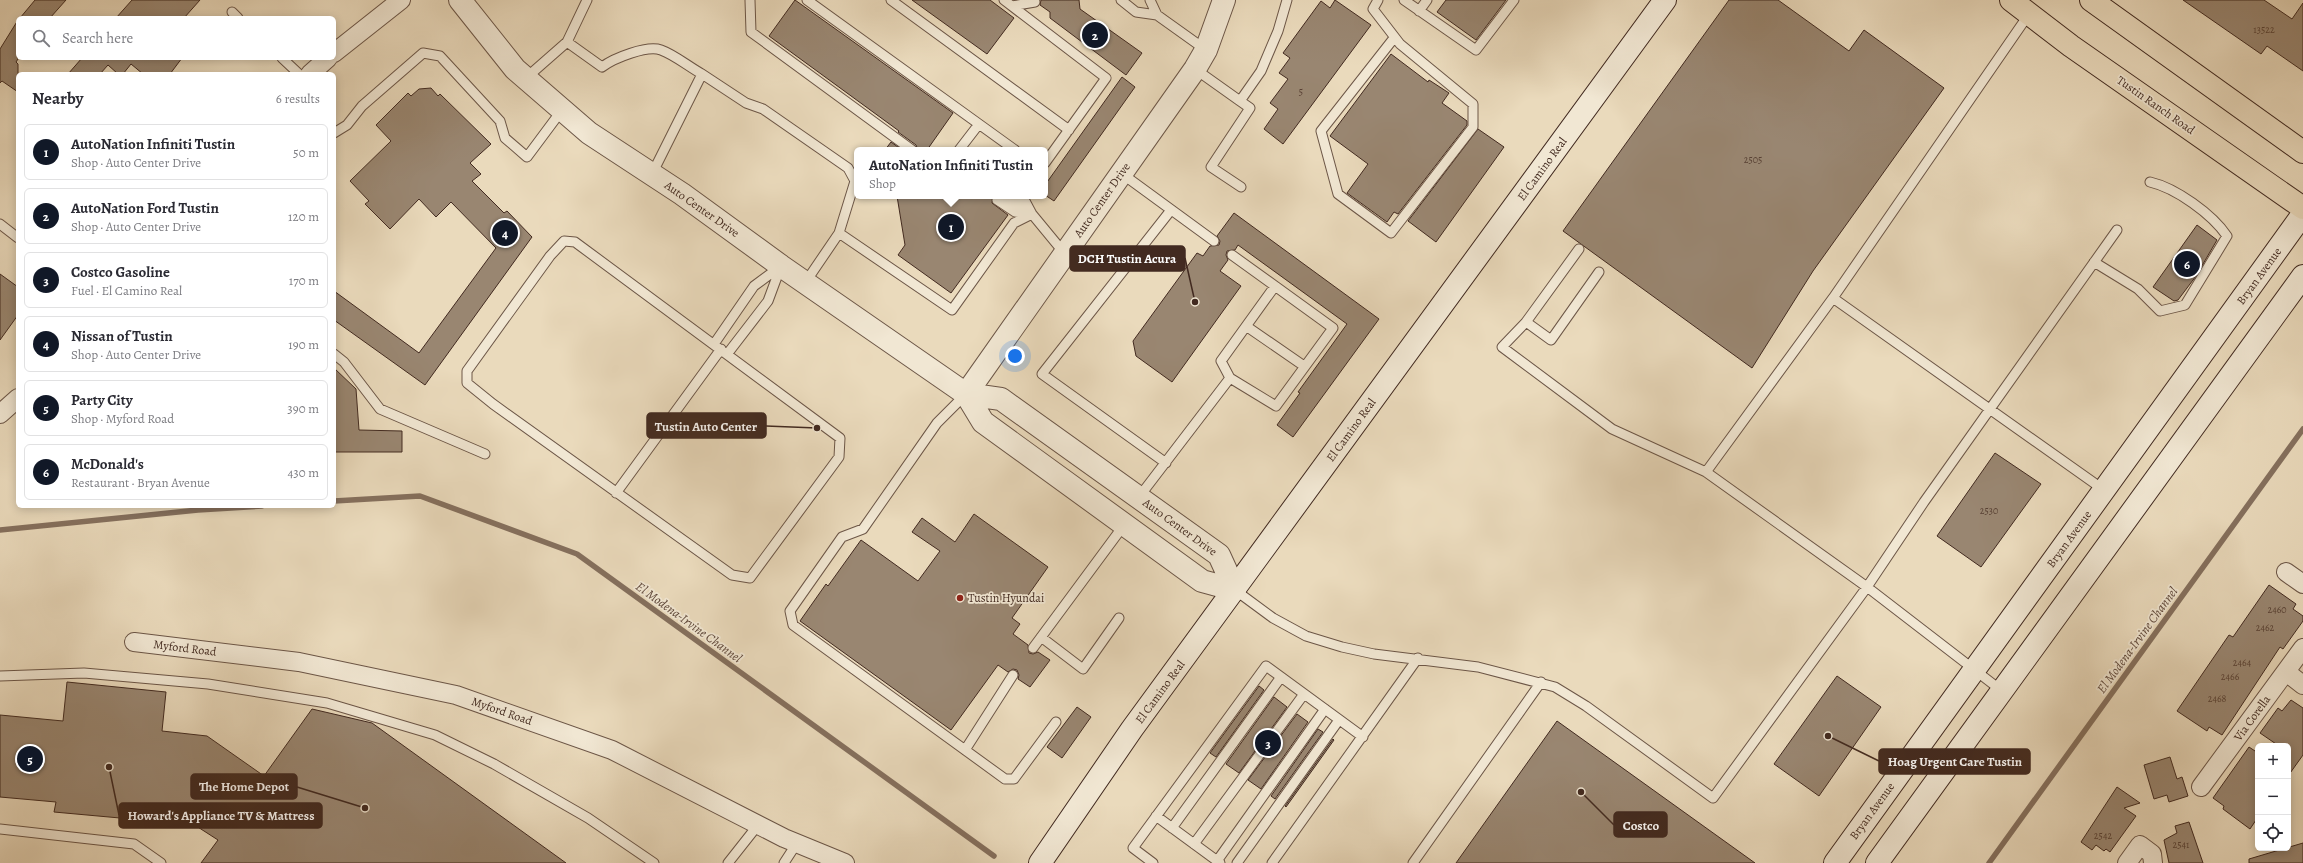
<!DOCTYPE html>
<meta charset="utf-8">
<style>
body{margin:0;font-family:Alegreya,serif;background:#f2f2f3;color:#2b2b33}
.controls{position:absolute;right:12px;bottom:12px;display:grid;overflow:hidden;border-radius:6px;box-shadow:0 2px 10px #0003}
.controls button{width:36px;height:36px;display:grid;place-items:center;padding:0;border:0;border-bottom:1px solid #e1e1e2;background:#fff;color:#2b2b33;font:20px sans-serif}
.you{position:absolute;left:1015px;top:356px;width:14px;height:14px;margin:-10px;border:3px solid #fff;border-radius:50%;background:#1a73e8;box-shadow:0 0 0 6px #1a73e833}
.badge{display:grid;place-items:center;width:26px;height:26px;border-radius:50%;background:#111827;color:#fff;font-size:13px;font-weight:700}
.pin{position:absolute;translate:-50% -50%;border:2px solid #fff;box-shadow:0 1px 4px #0006}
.popup{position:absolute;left:854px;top:147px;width:194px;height:52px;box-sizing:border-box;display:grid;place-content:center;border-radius:6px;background:#fff;filter:drop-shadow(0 1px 3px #0005);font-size:13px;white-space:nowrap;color:#7c7c81}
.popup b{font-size:15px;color:#2b2b33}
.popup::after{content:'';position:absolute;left:50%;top:100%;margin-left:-8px;border:8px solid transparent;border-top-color:#fff}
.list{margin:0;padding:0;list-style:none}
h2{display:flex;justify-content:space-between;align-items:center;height:52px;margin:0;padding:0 16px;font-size:17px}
h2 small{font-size:13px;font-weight:400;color:#7c7c81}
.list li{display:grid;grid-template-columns:26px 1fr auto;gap:12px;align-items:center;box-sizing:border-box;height:56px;margin:0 8px 8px;padding:0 8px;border:1px solid #e1e1e2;border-radius:6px}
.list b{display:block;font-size:15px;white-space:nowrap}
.list p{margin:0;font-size:13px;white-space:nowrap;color:#7c7c81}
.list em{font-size:13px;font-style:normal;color:#7c7c81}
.icon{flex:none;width:22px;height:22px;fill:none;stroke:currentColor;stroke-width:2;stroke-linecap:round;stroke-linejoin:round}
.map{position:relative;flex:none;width:2303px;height:863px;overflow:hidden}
.search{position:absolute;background:#fff;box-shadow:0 2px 10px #0003;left:16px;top:16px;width:320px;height:44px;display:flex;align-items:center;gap:10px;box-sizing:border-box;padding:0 14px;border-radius:6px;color:#7c7c81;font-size:15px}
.panel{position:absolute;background:#fff;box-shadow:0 2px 10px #0003;left:16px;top:72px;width:320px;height:436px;border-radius:6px}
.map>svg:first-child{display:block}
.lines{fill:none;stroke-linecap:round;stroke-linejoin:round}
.stream{stroke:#85705e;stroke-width:5.5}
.building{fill:#998671;stroke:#422a20}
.service-casing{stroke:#6c5647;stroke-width:11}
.minor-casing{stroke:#6c5647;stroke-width:20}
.tertiary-casing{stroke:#6c5647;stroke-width:24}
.secondary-casing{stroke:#422a20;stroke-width:24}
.primary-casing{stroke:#422a20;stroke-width:24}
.service{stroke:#f1e7d3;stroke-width:9}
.minor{stroke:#f1e7d3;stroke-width:18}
.tertiary{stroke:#f1e7d3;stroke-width:22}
.secondary{stroke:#f1e7d3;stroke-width:22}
.primary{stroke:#eadabc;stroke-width:22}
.poi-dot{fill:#8f2418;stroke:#f1e7d3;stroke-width:1.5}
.labels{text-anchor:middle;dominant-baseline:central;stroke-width:3.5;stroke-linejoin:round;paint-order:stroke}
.number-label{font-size:10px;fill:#584134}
.street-label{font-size:12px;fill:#422a20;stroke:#f1e7d3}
.poi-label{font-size:12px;fill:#422a20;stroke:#f1e7d3;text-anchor:start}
.water-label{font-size:13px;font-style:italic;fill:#5e473a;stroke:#f1e7d3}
.leader{fill:none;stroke:#422a20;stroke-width:1.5}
.callout-dot{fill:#422a20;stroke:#f1e7d3;stroke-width:1.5}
.callout{fill:#422a20;stroke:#422a20;stroke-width:1.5}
.callout-label{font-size:13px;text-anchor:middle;font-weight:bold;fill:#fff}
</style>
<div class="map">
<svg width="2303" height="863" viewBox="0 0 2303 863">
<rect width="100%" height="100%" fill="#eadabc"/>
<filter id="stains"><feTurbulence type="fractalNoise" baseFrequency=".005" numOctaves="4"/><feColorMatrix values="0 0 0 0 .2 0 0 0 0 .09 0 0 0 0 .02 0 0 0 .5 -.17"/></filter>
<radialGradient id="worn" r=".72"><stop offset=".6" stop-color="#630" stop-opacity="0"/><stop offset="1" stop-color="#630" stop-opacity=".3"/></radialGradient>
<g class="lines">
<path class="stream" d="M 334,501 L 420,496 L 577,554 L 994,856
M 0,530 L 198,510 L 262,506
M 1989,863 L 2303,429"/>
</g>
<path class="building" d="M 35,0 L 66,0 L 50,18 L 20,18 Z
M 132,0 L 200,0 L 184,18 L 116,18 Z
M 795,0 L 953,113 L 927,150 L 918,150 L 916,145 L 898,132 L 899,131 L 769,36 Z
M 912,0 L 990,0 L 1014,18 L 987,54 Z
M 1041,0 L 1079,0 L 1080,9 L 1142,53 L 1126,75 L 1050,18 L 1050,12 L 1040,5 Z
M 1335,0 L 1371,25 L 1283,144 L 1264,129 L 1278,109 L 1270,103 L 1288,79 L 1279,73 L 1290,58 L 1283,53 L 1321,1 L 1330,8 Z
M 1446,0 L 1506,0 L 1476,40 L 1437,12 Z
M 1729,0 L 1778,0 L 1849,51 L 1864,30 L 1944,88 L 1813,271 L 1752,368 L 1563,231 Z
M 2183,0 L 2264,0 L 2292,19 L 2303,3 L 2303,71 L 2267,46 L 2261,54 Z
M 18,20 L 18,59 L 16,62 L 18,64 L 18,92 L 2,81 L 0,83 L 0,49 Z
M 1391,54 L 1428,82 L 1429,80 L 1449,93 L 1442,103 L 1467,121 L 1467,125 L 1398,214 L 1394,212 L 1387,222 L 1347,193 L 1368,164 L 1330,136 Z
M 82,58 L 182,58 L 170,74 L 143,74 L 131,64 L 123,74 L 118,74 L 108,65 L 100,74 L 68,74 Z
M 1122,77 L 1135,87 L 1054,201 L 1045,195 L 1045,185 Z
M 431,88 L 438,96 L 440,94 L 491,144 L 470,163 L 481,174 L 472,181 L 504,213 L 507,211 L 532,237 L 425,385 L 334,320 L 334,291 L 419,353 L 496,248 L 451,202 L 436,217 L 419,199 L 390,229 L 365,204 L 369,201 L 350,181 L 391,141 L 376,125 L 408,93 L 411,96 L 419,89 Z
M 1478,129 L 1504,147 L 1436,242 L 1408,221 Z
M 891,142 L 902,150 L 885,150 Z
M 897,196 L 993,196 L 992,203 L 1008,215 L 951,293 L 898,255 L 905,245 Z
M 1234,213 L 1379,319 L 1293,437 L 1277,425 L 1300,393 L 1298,392 L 1347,324 L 1238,245 L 1235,250 L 1227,251 L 1226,255 L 1228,260 L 1220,271 L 1241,286 L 1172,382 L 1136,356 L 1133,341 L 1197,253 L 1203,256 L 1210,246 L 1219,245 L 1220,241 L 1217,236 Z
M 2197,225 L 2217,240 L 2196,276 L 2178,300 L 2174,301 L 2153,287 Z
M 0,274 L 18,287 L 18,315 L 0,340 Z
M 334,368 L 356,389 L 359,430 L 402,431 L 402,452 L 334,452 Z
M 1995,453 L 2041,484 L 1981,567 L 1937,536 Z
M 974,514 L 1048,567 L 1012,618 L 1020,624 L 1013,634 L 1028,645 L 1029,653 L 1033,654 L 1038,652 L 1050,660 L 1030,687 L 1018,679 L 1019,675 L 1017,670 L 1013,669 L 1008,672 L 998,665 L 951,730 L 800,621 L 826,584 L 828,586 L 861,540 L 918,581 L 940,551 L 912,532 L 922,518 L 955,542 Z
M 2269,585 L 2296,604 L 2293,609 L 2303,616 L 2303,621 L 2283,649 L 2280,647 L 2222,735 L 2209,727 L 2207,731 L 2177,711 L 2229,635 L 2233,637 Z
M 1837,676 L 1881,707 L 1819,796 L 1774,764 Z
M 67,682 L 166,692 L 162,731 L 207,736 L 264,776 L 312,709 L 372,723 L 566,863 L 201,863 L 218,840 L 176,813 L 154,808 L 153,821 L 54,812 L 56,802 L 0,797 L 0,715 L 63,721 Z
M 1259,686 L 1264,690 L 1216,757 L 1210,753 Z
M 1274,697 L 1287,707 L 1239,773 L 1226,764 Z
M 2291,700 L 2303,708 L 2303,755 L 2288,776 L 2288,746 L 2279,746 L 2260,733 L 2278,708 L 2282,711 Z
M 1077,707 L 1091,717 L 1062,758 L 1047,747 Z
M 1297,714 L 1308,722 L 1261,789 L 1248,780 Z
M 1557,721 L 1755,863 L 1456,863 Z
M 1318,729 L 1323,732 L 1275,799 L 1271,796 Z
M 1333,739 L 1334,740 L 1286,807 L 1285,806 Z
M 2249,747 L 2258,753 L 2258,817 L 2250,829 L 2223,809 L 2224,806 L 2213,798 Z
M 2170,757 L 2177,779 L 2182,777 L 2188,796 L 2169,802 L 2167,795 L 2154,799 L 2144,765 Z
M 2117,787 L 2140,803 L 2124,808 L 2136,816 L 2110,852 L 2106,849 L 2104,851 L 2096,845 L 2092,850 L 2081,842 Z
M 2189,822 L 2203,863 L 2169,863 L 2164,840 L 2177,833 L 2175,826 Z
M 2303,843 L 2303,863 L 2249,863 L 2249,859 Z"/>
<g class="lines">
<defs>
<path id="service" d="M 587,0 L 567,42 L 602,67 C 614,58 647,45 661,50 C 675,55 689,67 702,74
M 750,0 L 751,32 L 912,150
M 807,0 L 1015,150
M 891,0 L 1069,130
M 1004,0 L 1106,78 L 1045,163
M 1121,0 L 1136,12 L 1157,15 L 1206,50
M 1150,0 L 1157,15
M 1378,0 L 1373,9 L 1400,44 L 1473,104 L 1473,127 L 1391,233 L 1338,194 L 1321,131 L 1394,38
M 1404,0 L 1476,50 L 1514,0
M 1012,6 L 1035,2
M 1419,11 L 1427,0
M 232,12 L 238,18
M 282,58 L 299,74
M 1195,69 L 1240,101 L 1261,71 L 1278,31 L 1287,0
M 526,78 L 567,42
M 1240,101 L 1250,108 L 1211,167 L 1241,187
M 334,133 L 347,125 L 362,106 L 423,53 L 440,56 L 500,121 L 505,138 L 527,157 L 562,110
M 959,150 L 979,124
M 1121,173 L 1214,241
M 652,174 L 702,74 L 746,103 L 763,109 L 848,168 L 855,181 L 839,233
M 1006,196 L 1030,213
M 1021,196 L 1024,199 L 1032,214 L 1065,254
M 997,200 L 1015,212 L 1032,214
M 0,224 L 18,238
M 564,241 L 575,242 L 840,438 L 839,457 L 750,578 L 732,575 L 493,404 L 467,383 L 467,371 L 550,256 Z
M 2094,262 L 2138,289 L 2160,311 L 2185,305 L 2227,236 C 2212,214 2176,188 2150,182
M 1599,272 L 1551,340 L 1526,322 L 1502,347 L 1612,429 L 1706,472 L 1867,587 L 2002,691
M 805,283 L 839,233 L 952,310 L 1014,223 L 1032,214
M 1833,298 L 2104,490
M 1526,322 L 1579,249
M 1246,326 L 1304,366
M 714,344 L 754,286 L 781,266
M 728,353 L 768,301 L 781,266
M 334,354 L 344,362 L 380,409 L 485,454
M 1230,378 L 1276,406 L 1333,328 L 1275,286
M 966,394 L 937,423 L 863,529 L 842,537 L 790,611 L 793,625 L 1005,779 L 1014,779 L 1056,722
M 1166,463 L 1042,374 L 1171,210
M 1706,472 L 1833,298 L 2029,14
M 616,493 L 721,349
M 1139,497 L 1230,378 L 1221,361 L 1275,286 L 1232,255
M 1235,590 L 1273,618 L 1306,636 L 1342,647 L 1374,654 L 1478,667 L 1555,687 L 1586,706 L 1713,798 L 1867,587 L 1924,502 L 2117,230
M 1041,637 L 1083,669 L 1119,618
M 1033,648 L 1124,525
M 0,676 L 84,673 L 208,684 L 327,703 L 435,735 L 494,764 L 588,818 L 654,863
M 965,750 L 1013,675
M 1156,816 L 1220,863
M 1172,828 L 1281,677
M 0,829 L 134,844 L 161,863
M 1194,844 L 1304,694
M 1217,861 L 1325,709
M 728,863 L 758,825
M 784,863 L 797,843
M 1153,863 L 1133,848 L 1266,666 L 1363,737
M 1237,863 L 1339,720
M 1272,863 L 1418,658
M 1413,863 L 1541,682"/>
<path id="minor" d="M 334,53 L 401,0
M 310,74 L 328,58
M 0,414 L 18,398
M 2286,572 L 2303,584
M 134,642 L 299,662 L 456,695 L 612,750 L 784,838 L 845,863
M 2286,672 L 2303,685
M 2201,787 L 2303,648
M 2127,863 L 2140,845 L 2152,854 L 2153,863"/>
<path id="tertiary" d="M 460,0 L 515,69 L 589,133 L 682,194 L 781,266 L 966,394 L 983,422 L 1202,581 L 1235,590
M 966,394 L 1195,69 L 1206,50 L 1224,0
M 966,394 L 1001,399 L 1219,555 L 1235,590"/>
<path id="secondary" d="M 1040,863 L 1132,729 L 1665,0
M 1835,863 L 2303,214
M 1877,863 L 2303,276"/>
<path id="primary" d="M 2011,0 L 2071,46 L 2303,208
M 2091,0 L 2303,152"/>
</defs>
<use href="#service" class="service-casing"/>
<use href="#minor" class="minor-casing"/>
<use href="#tertiary" class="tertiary-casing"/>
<use href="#secondary" class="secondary-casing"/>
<use href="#primary" class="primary-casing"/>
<use href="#service" class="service"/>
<use href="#minor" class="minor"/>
<use href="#tertiary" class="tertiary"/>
<use href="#secondary" class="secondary"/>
<use href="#primary" class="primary"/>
</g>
<circle class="poi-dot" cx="960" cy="598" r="4"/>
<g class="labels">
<g class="number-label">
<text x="2264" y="29">13522</text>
<text x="1301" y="91">5</text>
<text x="1753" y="159">2505</text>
<text x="1989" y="510">2530</text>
<text x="2277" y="609">2460</text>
<text x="2265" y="627">2462</text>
<text x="2242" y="662">2464</text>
<text x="2230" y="676">2466</text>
<text x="2217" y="698">2468</text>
<text x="2103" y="835">2542</text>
<text x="2181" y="844">2541</text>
</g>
<g class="street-label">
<text transform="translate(2156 105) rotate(35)">Tustin Ranch Road</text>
<text transform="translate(1542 169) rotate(-54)">El Camino Real</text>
<text transform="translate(1102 200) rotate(-55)">Auto Center Drive</text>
<text transform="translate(702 209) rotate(35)">Auto Center Drive</text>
<text transform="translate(2259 276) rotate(-54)">Bryan Avenue</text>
<text transform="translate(1351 430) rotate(-54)">El Camino Real</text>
<text transform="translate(1180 527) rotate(36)">Auto Center Drive</text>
<text transform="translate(2069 539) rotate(-54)">Bryan Avenue</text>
<text transform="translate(185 648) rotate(7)">Myford Road</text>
<text transform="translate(1160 692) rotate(-54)">El Camino Real</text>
<text transform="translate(502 711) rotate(19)">Myford Road</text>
<text transform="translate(2252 718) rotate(-54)">Via Corella</text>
<text transform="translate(1872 811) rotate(-54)">Bryan Avenue</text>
</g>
<g class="poi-label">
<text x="968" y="598">Tustin Hyundai</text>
</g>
<g class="water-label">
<text transform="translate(689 622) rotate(36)">El Modena-Irvine Channel</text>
<text transform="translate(2137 640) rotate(-54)">El Modena-Irvine Channel</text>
</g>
</g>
<path class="leader" d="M1195 302L1185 258M817 428L766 426M1828 736L1879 761M365 808L297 787M109 767L119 815M1581 792L1614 825"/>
<g class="callout-dot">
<circle cx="1195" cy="302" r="4"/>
<circle cx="817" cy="428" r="4"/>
<circle cx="1828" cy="736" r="4"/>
<circle cx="365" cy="808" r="4"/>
<circle cx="109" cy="767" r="4"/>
<circle cx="1581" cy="792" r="4"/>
</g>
<g class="callout">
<rect x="1070" y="246" width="115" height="25" rx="4"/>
<rect x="647" y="413" width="119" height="25" rx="4"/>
<rect x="1879" y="749" width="151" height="25" rx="4"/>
<rect x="191" y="774" width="106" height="25" rx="4"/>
<rect x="119" y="803" width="203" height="25" rx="4"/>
<rect x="1614" y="812" width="53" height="25" rx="4"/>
</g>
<g class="callout-label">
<text x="1127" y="263">DCH Tustin Acura</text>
<text x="706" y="431">Tustin Auto Center</text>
<text x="1955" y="766">Hoag Urgent Care Tustin</text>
<text x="244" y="791">The Home Depot</text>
<text x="221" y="820">Howard's Appliance TV &amp; Mattress</text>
<text x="1641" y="830">Costco</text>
</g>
<rect width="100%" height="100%" filter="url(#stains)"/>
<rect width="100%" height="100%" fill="url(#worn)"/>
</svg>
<div class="controls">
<button>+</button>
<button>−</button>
<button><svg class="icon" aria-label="locate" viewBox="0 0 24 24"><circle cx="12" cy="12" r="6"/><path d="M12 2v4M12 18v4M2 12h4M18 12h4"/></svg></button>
</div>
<div class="you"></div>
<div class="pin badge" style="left:951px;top:227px">1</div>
<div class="popup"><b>AutoNation Infiniti Tustin</b>Shop</div>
<div class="pin badge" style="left:1095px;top:35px">2</div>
<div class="pin badge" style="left:1268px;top:743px">3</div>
<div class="pin badge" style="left:505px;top:233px">4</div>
<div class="pin badge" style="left:30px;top:759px">5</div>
<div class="pin badge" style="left:2187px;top:264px">6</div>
<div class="search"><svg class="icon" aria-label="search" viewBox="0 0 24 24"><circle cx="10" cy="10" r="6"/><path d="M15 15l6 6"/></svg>Search here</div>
<section class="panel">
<h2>Nearby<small>6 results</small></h2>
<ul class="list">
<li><span class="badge">1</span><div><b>AutoNation Infiniti Tustin</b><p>Shop · Auto Center Drive</p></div><em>50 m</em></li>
<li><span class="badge">2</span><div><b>AutoNation Ford Tustin</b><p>Shop · Auto Center Drive</p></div><em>120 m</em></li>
<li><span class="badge">3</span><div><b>Costco Gasoline</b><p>Fuel · El Camino Real</p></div><em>170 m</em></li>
<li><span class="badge">4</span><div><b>Nissan of Tustin</b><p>Shop · Auto Center Drive</p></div><em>190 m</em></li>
<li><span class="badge">5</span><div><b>Party City</b><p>Shop · Myford Road</p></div><em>390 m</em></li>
<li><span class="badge">6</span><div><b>McDonald's</b><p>Restaurant · Bryan Avenue</p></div><em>430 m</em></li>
</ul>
</section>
</div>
